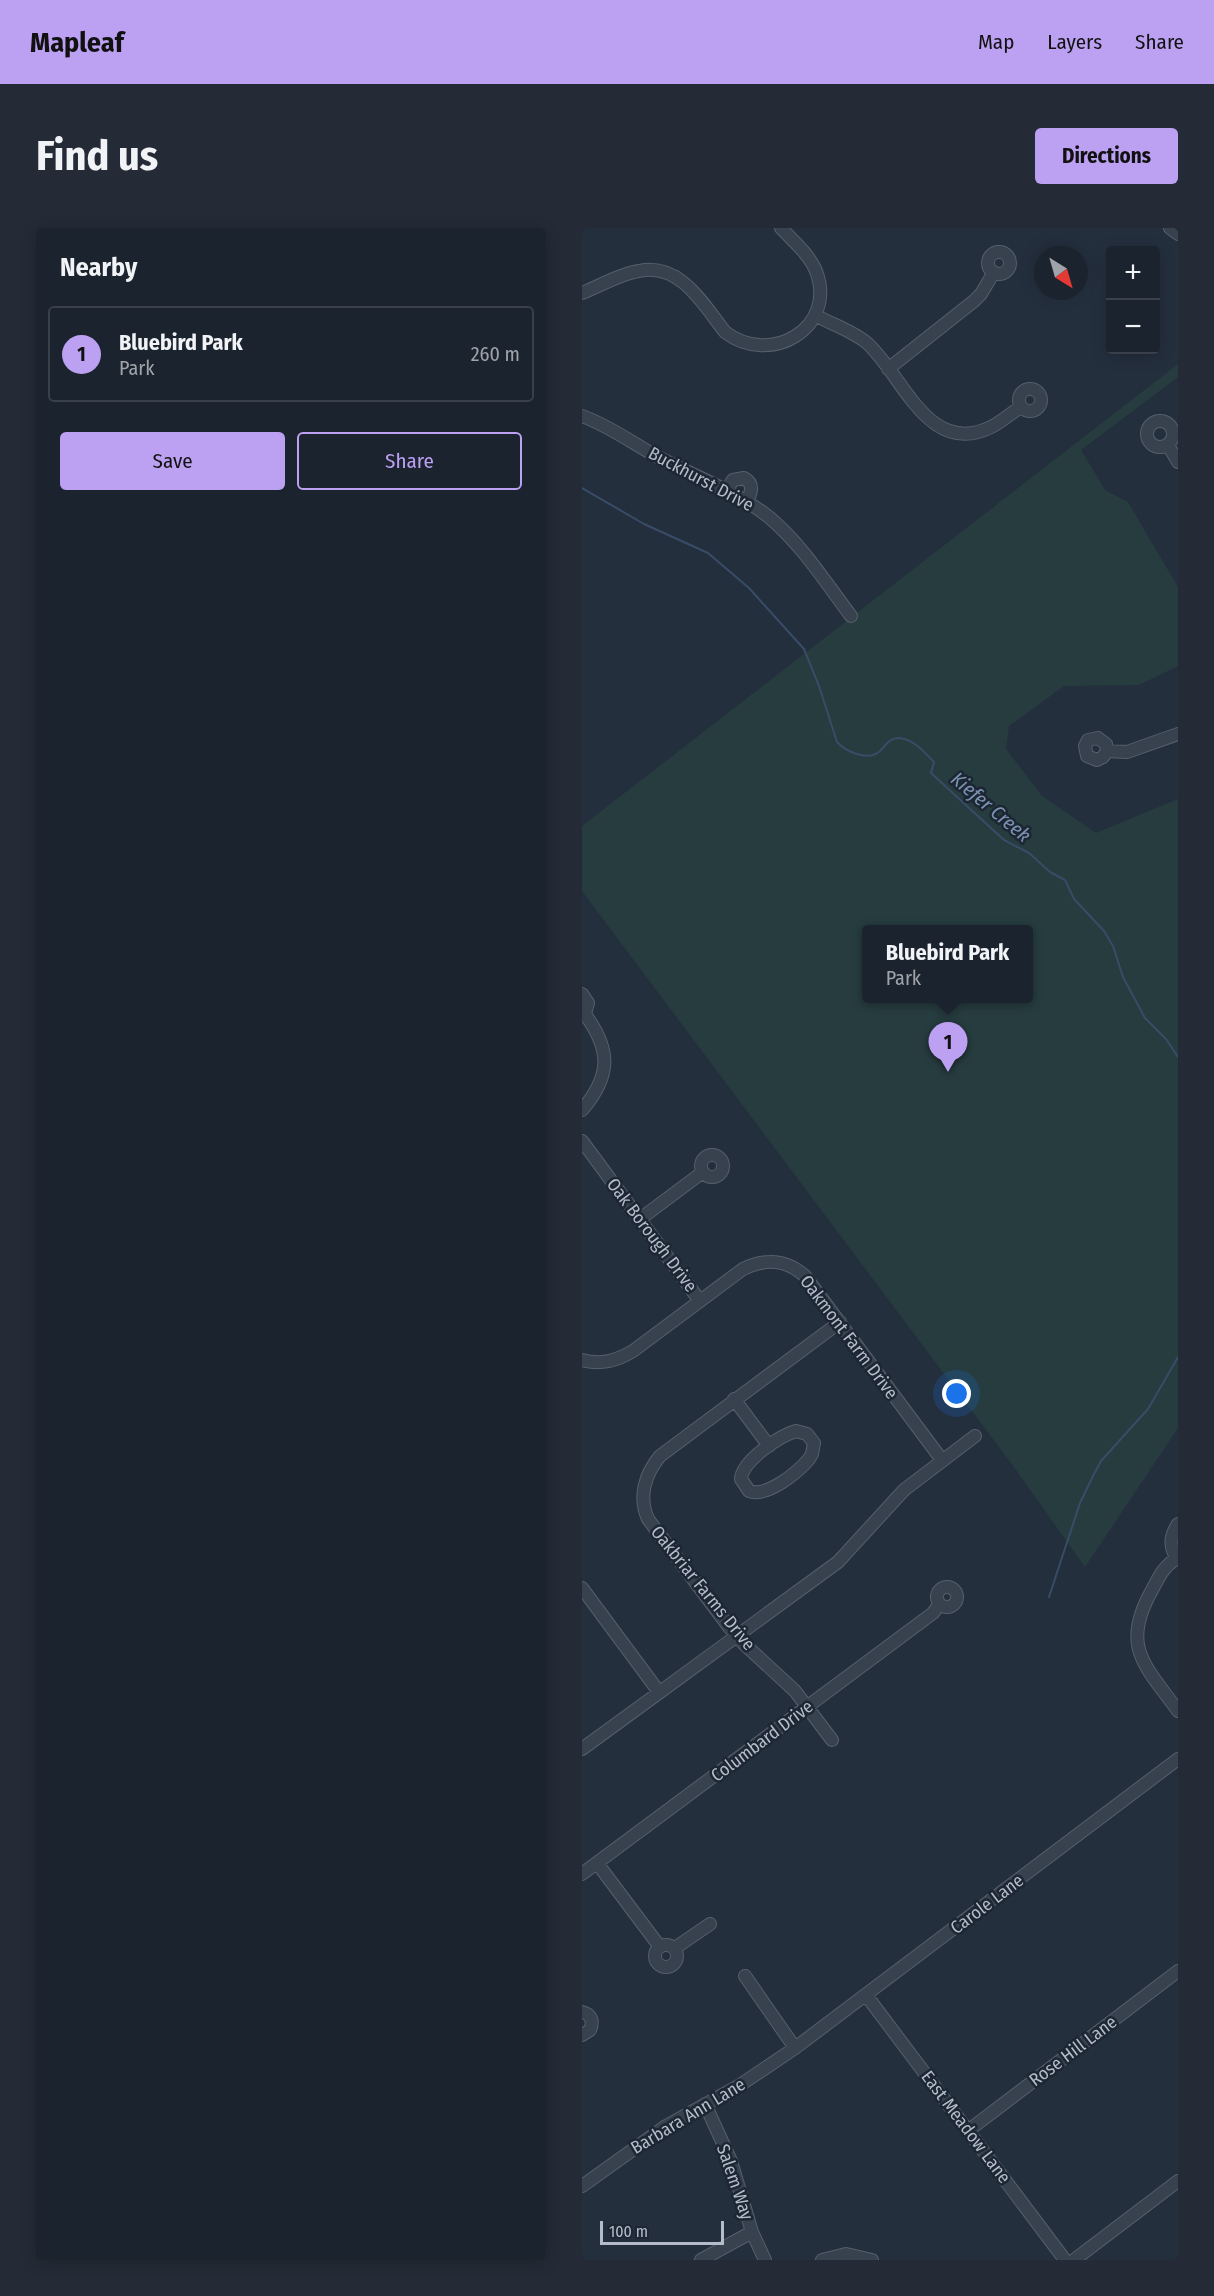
<!DOCTYPE html>
<meta charset="utf-8">
<style>
body{margin:0;font-family:"Fira Sans Condensed",sans-serif;background:#242b36;color:#f1f3f6}
.controls{position:absolute;right:18px;top:18px;display:grid;overflow:hidden;border-radius:6px;box-shadow:0 3px 15px #0003}
.controls button{width:54px;height:54px;display:grid;place-items:center;padding:0;border:0;border-bottom:2px solid #39404a;background:#1b232e;color:#f1f3f6;font:30px sans-serif}
.compass{position:absolute;left:452px;top:18px;width:54px;height:54px;border-radius:50%;background:#1b232e;box-shadow:0 3px 15px #0003;rotate:143deg}
.scale{position:absolute;left:18px;bottom:15px;width:124px;box-sizing:border-box;padding-left:6px;border:3px solid #b4bcc9;border-top:0;font-size:16px;line-height:21px;white-space:nowrap;color:#b4bcc9;-webkit-text-stroke:4px #1d2633;paint-order:stroke}
.you{position:absolute;left:375px;top:1166px;width:21px;height:21px;margin:-15px;border:4px solid #fff;border-radius:50%;background:#1a73e8;box-shadow:0 0 0 9px #1a73e833}
.badge{display:grid;place-items:center;width:39px;height:39px;border-radius:50%;background:#bca0f2;color:#111;font-size:20px;font-weight:700}
.pin{position:absolute;translate:-50% -50px;filter:drop-shadow(0 2px 3px #0008)}
.pin::after{content:'';position:absolute;top:32px;width:21px;height:18px;background:inherit;clip-path:polygon(0 0,100% 0,50% 100%)}
.popup{position:absolute;left:280px;top:697px;width:171px;height:78px;box-sizing:border-box;display:grid;place-content:center;border-radius:6px;background:#1b232e;filter:drop-shadow(0 2px 4px #0005);font-size:20px;white-space:nowrap;color:#a0a4aa}
.popup b{font-size:22px;color:#f1f3f6}
.popup::after{content:'';position:absolute;left:50%;top:100%;margin-left:-12px;border:12px solid transparent;border-top-color:#1b232e}
.list{margin:0;padding:0;list-style:none}
h2{display:flex;justify-content:space-between;align-items:center;height:78px;margin:0;padding:0 24px;font-size:26px}
h2 small{font-size:20px;font-weight:400;color:#a0a4aa}
.list li{display:grid;grid-template-columns:39px 1fr auto;gap:18px;align-items:center;box-sizing:border-box;height:96px;margin:0 12px 12px;padding:0 12px;border:2px solid #39404a;border-radius:6px}
.list b{display:block;font-size:22px;white-space:nowrap}
.list p{margin:0;font-size:20px;white-space:nowrap;color:#a0a4aa}
.list em{font-size:20px;font-style:normal;color:#a0a4aa}
.actions{display:flex;gap:12px;padding:18px 24px}
.actions a{flex:1;padding:14px 0;border:2px solid #bca0f2;border-radius:6px;text-align:center;font-size:21px;color:#bca0f2}
.actions .main{background:#bca0f2;color:#111}
.map{position:relative;flex:none;width:596px;height:2032px;overflow:hidden;border-radius:6px}
header{display:flex;align-items:center;gap:36px;box-sizing:border-box;height:84px;padding:0 30px;background:#bca0f2;color:#111}
header strong{font-size:28px}
nav{display:flex;gap:33px;margin-inline-start:auto;font-size:21px}
.intro{display:flex;align-items:center;justify-content:space-between;box-sizing:border-box;height:144px;padding:0 36px}
h1{margin:0;font-size:42px}
.button{padding:15px 27px;border-radius:6px;background:#bca0f2;color:#111;font-size:21px;font-weight:700}
main{display:flex;gap:36px;padding:0 36px}
aside{flex:1;background:#1b232e;border-radius:6px;box-shadow:0 3px 15px #0003}
.map>svg:first-child{display:block}
.green{fill:#263c3f;fill-rule:evenodd}
.lines{fill:none;stroke-linecap:round;stroke-linejoin:round}
.stream{stroke:#394c67;stroke-width:2}
.minor-casing{stroke:#565f6c;stroke-width:14}
.minor{stroke:#38414e;stroke-width:12}
.labels{text-anchor:middle;dominant-baseline:central;stroke-width:5;stroke-linejoin:round;paint-order:stroke}
.street-label{font-size:18px;fill:#b4bcc9;stroke:#1d2633}
.water-label{font-size:20px;font-style:italic;fill:#7c92b1;stroke:#1d2633}
</style>
<header>
<strong>Mapleaf</strong>
<nav><a>Map</a><a>Layers</a><a>Share</a></nav>
</header>
<div class="intro"><h1>Find us</h1><a class="button">Directions</a></div>
<main>
<aside>
<h2>Nearby<small></small></h2>
<ul class="list">
<li><span class="badge">1</span><div><b>Bluebird Park</b><p>Park</p></div><em>260 m</em></li>
</ul>
<div class="actions"><a class="main">Save</a><a>Share</a></div>
</aside>
<div class="map">
<svg width="596" height="2032" viewBox="0 0 596 2032">
<rect width="100%" height="100%" fill="#242f3e"/>
<path class="green" d="M 596,136 L 596,149 L 499,222 L 523,262 L 546,274 L 596,359 L 596,438 L 557,457 L 482,458 L 427,498 L 424,521 L 460,568 L 514,605 L 596,571 L 596,1200 L 503,1339 L 429,1235 L 0,663 L 0,598 ZM 285,702 L 447,702 L 447,770 L 285,770 Z"/>
<g class="lines">
<path class="stream" d="M 0,260 L 62,296 L 126,325 L 167,360 L 222,421 L 237,458 L 255,514 C 263,523 286,534 298,523 C 304,517 307,510 317,510 C 332,511 343,525 352,534 L 349,545 L 422,612 L 447,625 L 468,644 L 483,652 L 492,671 L 522,703 L 531,718 L 541,749 L 563,790 L 584,811 L 596,829
M 467,1369 L 498,1275 L 511,1248 L 519,1233 L 566,1181 L 596,1129"/>
<defs>
<path id="minor" d="M 588,0 L 596,6
M406 35a11 11 0 1 1 22 0a11 11 0 1 1-22 0Z
M 0,65 C 18,58 37,46 57,43 C 98,34 121,76 143,104 C 188,139 256,100 234,43 C 227,26 211,13 199,0
M 233,87 C 249,96 271,103 285,115 C 321,147 346,230 409,199 C 419,194 429,185 439,179
M 306,141 L 392,73 L 399,66 L 412,44
M437 172a11 11 0 1 1 22 0a11 11 0 1 1-22 0Z
M 0,188 C 28,198 50,215 76,229 C 113,249 155,263 188,290 C 220,317 244,355 269,388
M565 206a13 13 0 1 1 26 0a13 13 0 1 1-26 0Z
M 586,217 L 596,234
M 144,263 L 151,252 L 162,250 C 173,256 169,265 165,274
M 525,523 L 524,516 L 516,510 L 506,512 L 503,518 L 505,528 L 515,532 L 521,529 L 525,523 L 545,524 L 596,506
M 0,766 L 6,775 L 4,782 L 0,786
M 0,882 C 30,847 29,821 2,785
M 0,913 L 118,1073
M119 938a11 11 0 1 1 22 0a11 11 0 1 1-22 0Z
M 58,991 L 121,944
M 0,1132 C 19,1137 34,1133 51,1123 L 161,1041 C 184,1030 204,1031 223,1048 L 360,1232
M 152,1171 L 187,1218
M 214,1203 L 225,1206 L 232,1215 L 230,1226 L 227,1231 C 216,1244 185,1270 167,1263 L 159,1251 C 160,1233 197,1208 214,1203 Z
M 596,1330 C 582,1337 577,1349 570,1362 C 538,1419 563,1437 596,1483
M 595,1331 C 587,1318 588,1308 596,1296
M355 1369a10 10 0 1 1 20 0a10 10 0 1 1-20 0Z
M 0,1360 L 77,1464
M 250,1512 L 213,1463 L 161,1415 L 147,1399 L 66,1291 C 56,1269 63,1246 78,1228 L 258,1094
M 0,1521 L 256,1334 L 322,1262 L 393,1208
M 15,1635 L 78,1719
M 0,1646 L 351,1385 L 357,1377
M73 1728a11 11 0 1 1 22 0a11 11 0 1 1-22 0Z
M 93,1720 L 128,1696
M 163,1748 L 213,1820
M 284,1767 L 483,2032
M 0,1784 C 9,1786 12,1793 8,1802 L 0,1807
M 123,1876 L 149,1933 L 170,2004 L 183,2032
M 387,1902 L 596,1743
M 0,1958 L 84,1898 L 158,1857 L 213,1820 L 596,1531
M 119,2032 L 170,2004
M 240,2032 L 264,2026 L 290,2032
M 492,2032 L 596,1953"/>
</defs>
<use href="#minor" class="minor-casing"/>
<use href="#minor" class="minor"/>
</g>
<g class="labels">
<g class="street-label">
<text transform="translate(119 251) rotate(28)">Buckhurst Drive</text>
<text transform="translate(70 1007) rotate(53)">Oak Borough Drive</text>
<text transform="translate(267 1109) rotate(53)">Oakmont Farm Drive</text>
<text transform="translate(121 1360) rotate(51)">Oakbriar Farms Drive</text>
<text transform="translate(180 1513) rotate(-37)">Columbard Drive</text>
<text transform="translate(405 1676) rotate(-37)">Carole Lane</text>
<text transform="translate(491 1823) rotate(-37)">Rose Hill Lane</text>
<text transform="translate(106 1888) rotate(-31)">Barbara Ann Lane</text>
<text transform="translate(384 1899) rotate(53)">East Meadow Lane</text>
<text transform="translate(153 1954) rotate(71)">Salem Way</text>
</g>
<g class="water-label">
<text transform="translate(409 579) rotate(40)">Kiefer Creek</text>
</g>
</g>
</svg>
<div class="controls">
<button>+</button>
<button>−</button>
</div>
<svg class="compass" viewBox="-18 -18 36 36"><path d="M0-13l5 13h-10z" fill="#e53935"/><path d="M0 13l5-13h-10z" fill="#a0a4aa"/></svg>
<div class="scale">100 m</div>
<div class="you"></div>
<div class="pin badge" style="left:366px;top:844px">1</div>
<div class="popup"><b>Bluebird Park</b>Park</div>
</div>
</main>
